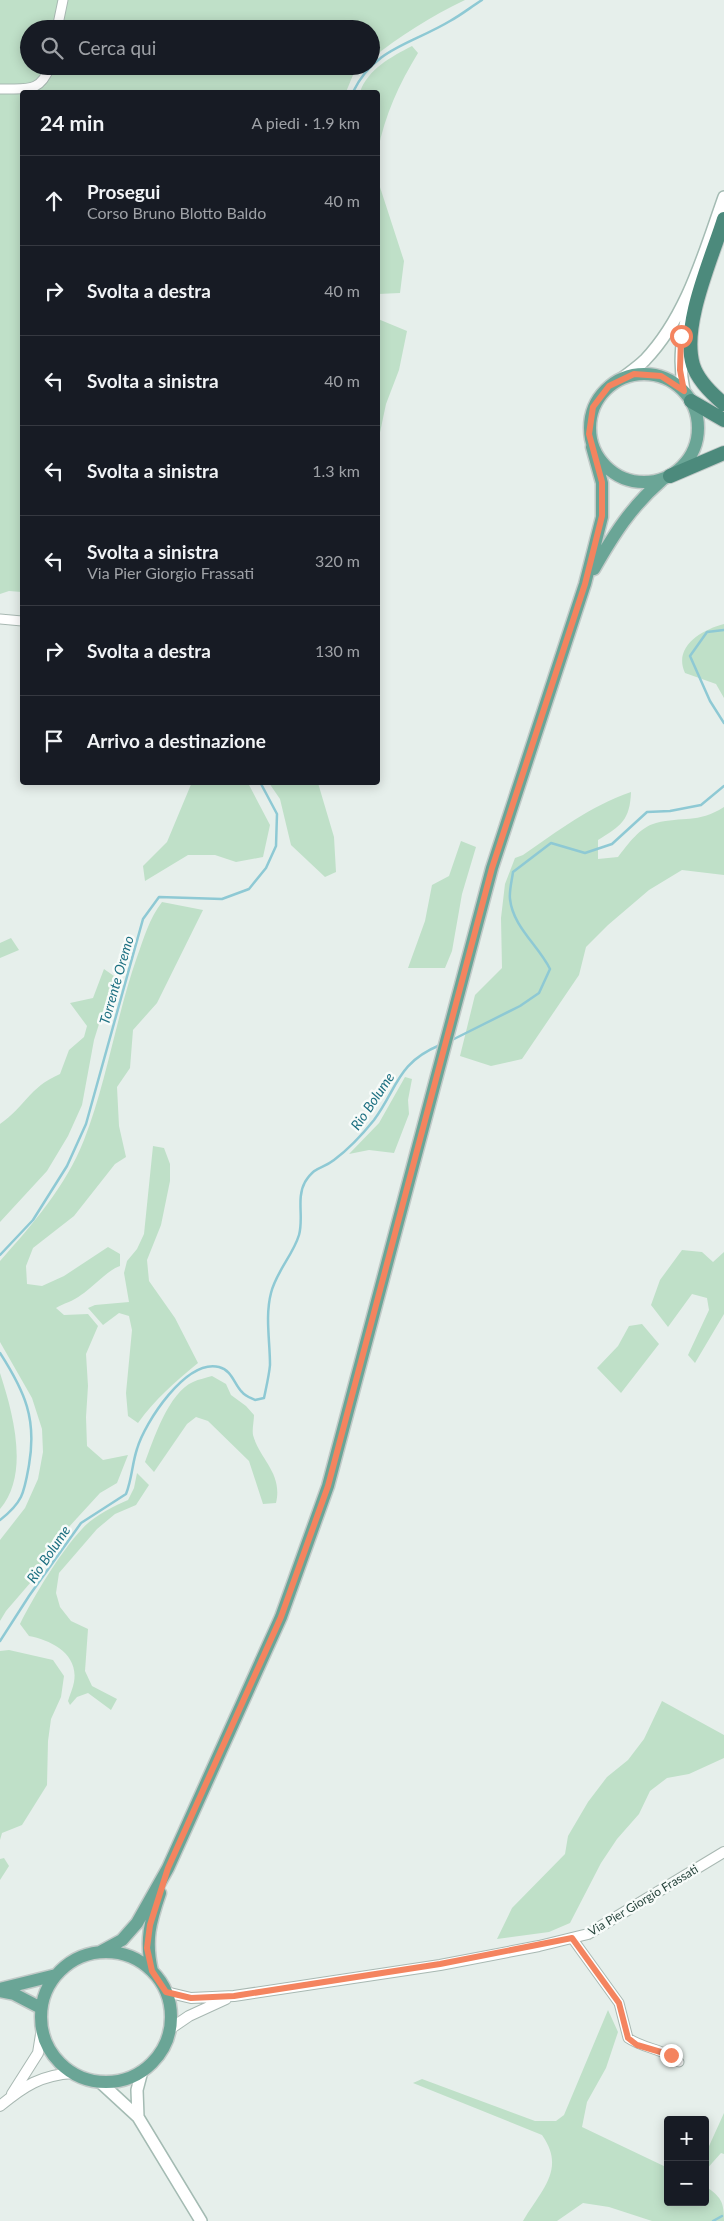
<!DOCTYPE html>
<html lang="it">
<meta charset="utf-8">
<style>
body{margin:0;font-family:Lato,sans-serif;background:#242831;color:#f1f3f6}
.controls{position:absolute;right:15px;bottom:15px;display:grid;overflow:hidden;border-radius:5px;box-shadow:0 2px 12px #0003}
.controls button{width:45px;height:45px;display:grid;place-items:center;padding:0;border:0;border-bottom:1px solid #363941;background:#171b24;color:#f1f3f6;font:25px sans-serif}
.stop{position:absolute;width:15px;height:15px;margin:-11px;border:4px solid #f4845f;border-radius:50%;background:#fff}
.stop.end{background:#f4845f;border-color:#fff;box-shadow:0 1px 5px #0008}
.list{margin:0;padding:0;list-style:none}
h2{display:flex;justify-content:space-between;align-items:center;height:65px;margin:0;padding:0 20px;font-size:21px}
h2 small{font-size:16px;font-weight:400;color:#9ea1a6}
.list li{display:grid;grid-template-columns:32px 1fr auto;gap:15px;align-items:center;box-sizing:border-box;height:90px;padding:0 20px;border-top:1px solid #363941}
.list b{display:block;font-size:19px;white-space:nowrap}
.list p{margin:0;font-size:16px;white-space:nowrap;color:#9ea1a6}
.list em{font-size:16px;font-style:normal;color:#9ea1a6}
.icon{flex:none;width:28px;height:28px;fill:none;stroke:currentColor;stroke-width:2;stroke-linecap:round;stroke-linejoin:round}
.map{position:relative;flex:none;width:724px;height:2221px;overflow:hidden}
.search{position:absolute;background:#171b24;box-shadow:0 2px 12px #0003;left:20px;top:20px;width:360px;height:55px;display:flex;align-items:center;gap:12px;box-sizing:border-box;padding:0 18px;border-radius:28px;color:#9ea1a6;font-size:19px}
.panel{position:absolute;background:#171b24;box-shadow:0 2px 12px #0003;left:20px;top:90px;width:360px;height:695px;border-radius:5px}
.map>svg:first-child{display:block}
.green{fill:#bfe0c8}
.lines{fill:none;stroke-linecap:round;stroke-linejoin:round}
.stream{stroke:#8ec9d4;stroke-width:2.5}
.minor-casing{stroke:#a8b8b2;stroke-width:11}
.tertiary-casing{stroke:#a8b8b2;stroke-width:12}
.secondary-casing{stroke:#a4bbb3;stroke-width:14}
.primary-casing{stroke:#c2cac8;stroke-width:15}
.trunk-casing{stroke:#c2cac8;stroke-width:16}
.minor{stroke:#fff;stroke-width:9}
.tertiary{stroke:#fff;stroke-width:10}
.secondary{stroke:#fff;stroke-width:11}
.primary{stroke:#6aa596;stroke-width:12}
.trunk{stroke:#4c8a7c;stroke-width:14}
.route{stroke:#f4845f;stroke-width:6}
.labels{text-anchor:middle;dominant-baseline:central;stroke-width:5;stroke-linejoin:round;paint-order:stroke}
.street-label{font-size:12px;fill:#24423a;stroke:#f7fbf9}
.water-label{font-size:14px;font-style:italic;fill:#1c6f80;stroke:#f7fbf9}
</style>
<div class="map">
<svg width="724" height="2221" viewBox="0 0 724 2221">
<rect width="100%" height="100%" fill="#e6efeb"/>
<path class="green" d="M 0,0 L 465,0 C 431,16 400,36 371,59 L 371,29 L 29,29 L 29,66 L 363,66 L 353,75 L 346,92 L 22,92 L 22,592 L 9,591 L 0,594 Z
M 412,46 L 418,53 C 399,84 385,115 378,150 L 378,92 L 360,92 C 368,69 391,57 412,46 Z
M 378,181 L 404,261 L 400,293 L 378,294 Z
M 378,319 L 407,331 L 399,370 L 386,404 L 378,442 Z
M 724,624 L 724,698 L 716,684 L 685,673 C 673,647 701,630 724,624 Z
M 192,782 L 248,783 L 270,825 L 263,857 L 236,862 L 215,855 L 188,855 L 145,881 L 143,866 L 167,842 Z
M 269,783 L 318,783 L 334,837 L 336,872 L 325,877 L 291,845 L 280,799 Z
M 631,792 C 630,820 621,826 598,840 L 598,859 L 618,857 C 628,844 640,827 656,823 C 683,816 697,824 724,807 L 724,875 L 682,870 L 649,890 L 608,925 L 586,947 L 579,975 L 522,1059 L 491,1066 L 460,1056 L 475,995 L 502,968 L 501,918 L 505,884 L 515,858 L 523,855 C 558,831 590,806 631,792 Z
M 461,841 L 476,847 L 462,894 L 452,951 L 445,968 L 408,968 L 425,921 L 432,885 L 449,876 Z
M 162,902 L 203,910 L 157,1003 L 133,1030 L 130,1068 L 117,1087 L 119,1126 L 126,1157 L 115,1164 L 74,1216 L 33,1248 L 26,1266 L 27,1284 L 42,1286 L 64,1276 L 108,1247 L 120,1254 L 120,1266 C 109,1269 92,1288 81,1295 C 74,1301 64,1303 56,1308 L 64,1315 L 88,1314 L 98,1326 L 86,1354 L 88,1386 L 86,1417 L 87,1446 L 103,1460 L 128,1455 L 117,1483 L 100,1493 L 56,1541 L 37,1575 L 6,1611 L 0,1621 L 0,1540 L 25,1508 L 38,1479 L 43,1452 L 42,1429 L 32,1398 L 0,1342 L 0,1261 C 32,1225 66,1186 84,1140 C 107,1081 116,1017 137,957 C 144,938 149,919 162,902 Z
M 11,938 L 19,950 L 0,958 L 0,943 Z
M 104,969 L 114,976 L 94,1040 L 82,1105 L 68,1136 L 47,1171 L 0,1222 L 0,1124 C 25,1107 28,1088 60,1074 L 69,1050 L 84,1037 L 87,1026 L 70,1003 L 93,998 Z
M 405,1077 L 412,1079 L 408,1100 L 409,1114 L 394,1153 L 369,1150 L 349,1154 L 379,1123 Z
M 153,1146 L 164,1148 L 170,1164 L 170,1181 L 161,1225 L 147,1260 L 149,1281 L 175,1318 L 198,1363 C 175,1382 155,1399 138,1423 L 128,1416 L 126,1393 L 132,1330 L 129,1316 L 119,1313 L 103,1325 L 88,1308 L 95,1305 L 129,1302 L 124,1273 L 127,1261 L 137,1249 L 144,1234 Z
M 682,1250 L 702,1252 L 713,1262 L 724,1252 L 724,1314 L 695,1363 L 688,1355 L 709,1310 L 707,1298 L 692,1294 L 668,1327 L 651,1305 L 660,1280 Z
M 642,1324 L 659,1344 L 621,1393 L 597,1368 L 618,1346 L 629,1326 Z
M 0,1373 C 13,1413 30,1474 0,1509 Z
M 212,1376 L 226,1384 L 231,1395 L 246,1406 L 254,1415 C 254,1421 252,1429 253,1435 C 260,1460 283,1473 276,1503 L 263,1504 L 249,1461 L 208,1421 L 196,1417 L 187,1424 L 154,1472 L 145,1462 C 153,1440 169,1392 193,1382 C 199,1379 206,1378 212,1376 Z
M 137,1473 L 149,1485 L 136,1505 L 115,1514 L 97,1529 L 59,1573 L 56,1593 L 60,1607 L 71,1621 L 88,1629 L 85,1671 L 92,1686 L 117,1699 L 111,1710 L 88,1693 L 77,1697 L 70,1705 L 68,1701 C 70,1694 73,1688 74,1682 C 79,1654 51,1640 29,1636 L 20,1624 C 34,1596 61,1551 82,1529 C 92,1517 114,1506 128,1500 L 134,1488 Z
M 9,1650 L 53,1660 L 64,1676 L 61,1697 L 51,1719 L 48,1741 L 47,1785 L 22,1825 L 2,1833 L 0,1840 L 0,1651 Z
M 662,1701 L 724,1735 L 724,1758 L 689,1774 L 667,1778 L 650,1791 L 639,1814 L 617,1839 L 601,1863 L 570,1923 L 549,1932 L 497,1939 L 512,1908 L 565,1854 L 568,1836 L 588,1802 L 607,1777 L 628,1760 L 644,1739 Z
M 4,1858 L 9,1866 L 0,1880 L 0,1859 Z
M 608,2010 L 618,2032 L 606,2068 L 587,2102 L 582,2127 L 668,2168 L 668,2202 L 705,2202 L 705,2186 C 721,2197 724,2201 724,2221 L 652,2221 L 609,2207 L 583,2203 L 557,2221 L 523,2221 C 542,2189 566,2169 542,2135 L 413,2083 L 422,2079 L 535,2121 L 556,2121 L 564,2115 Z
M 724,2113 L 724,2154 L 721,2153 L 705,2171 L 705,2155 Z"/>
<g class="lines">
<path class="stream" d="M 353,92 C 374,48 412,44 450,21 C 461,15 471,7 482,0
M 724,630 L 707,632 L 690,656 L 710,701 L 724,723
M 452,1040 L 520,1006 L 539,993 L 550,969 C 538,945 513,927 510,899 C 509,891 512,880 513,872 L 551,843 L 585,853 L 612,844 L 647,812 L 670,811 L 701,805 L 724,786
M 0,1255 L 33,1220 L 67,1166 L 86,1124 L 143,919 L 159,897 L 222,899 L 249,889 L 266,868 L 276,846 L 277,814 L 260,782
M 0,1353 C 25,1392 37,1419 29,1465 C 24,1493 23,1502 0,1520
M 0,1641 L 29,1596 L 81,1523 L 126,1494 C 132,1479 132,1464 137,1449 C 145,1422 186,1359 219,1367 C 232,1370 234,1384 242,1392 C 245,1396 251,1398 255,1400 L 264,1398 C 266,1388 269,1376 270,1365 C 270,1341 265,1316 271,1293 C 276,1272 293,1255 299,1235 C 304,1218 296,1198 305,1182 C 316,1165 321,1170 334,1160 C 350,1148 362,1135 374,1120 C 398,1087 397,1063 440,1045
M 713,2221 L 722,2216"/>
<defs>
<path id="minor" d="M 57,29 L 63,0
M 0,89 C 26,88 40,94 50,66
M 0,619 L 22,621
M 572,1938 L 619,2003 L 628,2038 C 644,2049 665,2049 679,2062"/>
<path id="tertiary" d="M 166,1992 L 191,1998 L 234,1996 L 440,1965 L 539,1946 L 588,1934 L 724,1852
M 170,2029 L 189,2016 L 226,1999
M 12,2094 L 38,2053 L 42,2028
M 0,2106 C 24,2086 41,2075 73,2073"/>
<path id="secondary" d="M 621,379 C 629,373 638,367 645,360 C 687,316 704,253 724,197
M 684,391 C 678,360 682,334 690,304
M 100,2082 L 138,2117 L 201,2221
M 138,2117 L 137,2090 L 142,2071"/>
<path id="primary" d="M590 428a54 54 0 1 1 108 0a54 54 0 1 1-108 0Z
M 594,569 C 614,534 631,507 662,480
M 100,1952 L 122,1940 L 137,1923 L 168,1868 L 281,1617 L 328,1486 L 492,868 L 585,584 L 602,517 L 602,483 L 592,447
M41 2017a65 65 0 1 1 130 0a65 65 0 1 1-130 0Z
M 152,1971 C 145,1940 150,1922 160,1893
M 0,1989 L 56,1975
M 0,1991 L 14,1994 L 41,2008"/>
<path id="trunk" d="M 724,219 C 712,258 681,325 693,365 C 698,381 712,394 724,404
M 691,401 L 724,420
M 670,476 L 724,453"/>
</defs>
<use href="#minor" class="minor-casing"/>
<use href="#tertiary" class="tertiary-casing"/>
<use href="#secondary" class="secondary-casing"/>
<use href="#primary" class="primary-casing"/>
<use href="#trunk" class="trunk-casing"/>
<use href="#minor" class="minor"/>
<use href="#tertiary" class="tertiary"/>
<use href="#secondary" class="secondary"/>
<use href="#primary" class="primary"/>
<use href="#trunk" class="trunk"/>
</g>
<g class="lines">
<path class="route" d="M 671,2055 L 637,2045 L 628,2038 L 619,2003 L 572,1938 L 440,1964 L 234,1996 L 191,1998 L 166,1992 L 152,1971 L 147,1948 L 150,1925 L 168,1868 L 281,1617 L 328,1486 L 492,868 L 585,584 L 602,516 L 602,482 L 589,434 L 593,407 L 609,386 L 634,374 L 661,376 L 684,391 L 680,370 L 681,336"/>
</g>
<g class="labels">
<g class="street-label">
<text transform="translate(643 1900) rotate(-31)">Via Pier Giorgio Frassati</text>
</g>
<g class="water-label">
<text transform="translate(116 980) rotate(-74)">Torrente Oremo</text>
<text transform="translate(372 1101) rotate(-56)">Rio Bolume</text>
<text transform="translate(48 1554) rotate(-56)">Rio Bolume</text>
</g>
</g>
</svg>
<div class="controls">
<button>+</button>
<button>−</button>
</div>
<div class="stop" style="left:681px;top:336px"></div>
<div class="stop end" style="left:671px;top:2055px"></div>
<div class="search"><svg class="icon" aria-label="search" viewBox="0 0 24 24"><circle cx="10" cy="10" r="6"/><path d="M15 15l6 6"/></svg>Cerca qui</div>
<section class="panel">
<h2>24 min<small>A piedi · 1.9 km</small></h2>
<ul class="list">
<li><svg class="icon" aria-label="ahead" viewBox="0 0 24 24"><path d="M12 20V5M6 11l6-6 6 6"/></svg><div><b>Prosegui</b><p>Corso Bruno Blotto Baldo</p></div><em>40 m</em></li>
<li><svg class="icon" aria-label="right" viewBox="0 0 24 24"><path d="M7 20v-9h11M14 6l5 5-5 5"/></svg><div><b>Svolta a destra</b></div><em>40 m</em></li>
<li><svg class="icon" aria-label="left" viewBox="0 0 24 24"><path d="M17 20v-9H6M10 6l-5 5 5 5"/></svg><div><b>Svolta a sinistra</b></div><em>40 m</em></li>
<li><svg class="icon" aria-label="left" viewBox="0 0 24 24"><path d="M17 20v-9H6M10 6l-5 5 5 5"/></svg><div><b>Svolta a sinistra</b></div><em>1.3 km</em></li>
<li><svg class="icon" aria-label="left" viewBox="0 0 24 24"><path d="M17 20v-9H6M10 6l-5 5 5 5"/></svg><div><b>Svolta a sinistra</b><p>Via Pier Giorgio Frassati</p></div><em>320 m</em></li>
<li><svg class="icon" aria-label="right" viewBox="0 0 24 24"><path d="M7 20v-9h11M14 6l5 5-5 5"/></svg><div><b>Svolta a destra</b></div><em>130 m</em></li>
<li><svg class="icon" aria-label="arrive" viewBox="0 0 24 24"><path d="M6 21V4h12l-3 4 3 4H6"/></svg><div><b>Arrivo a destinazione</b></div></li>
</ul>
</section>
</div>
